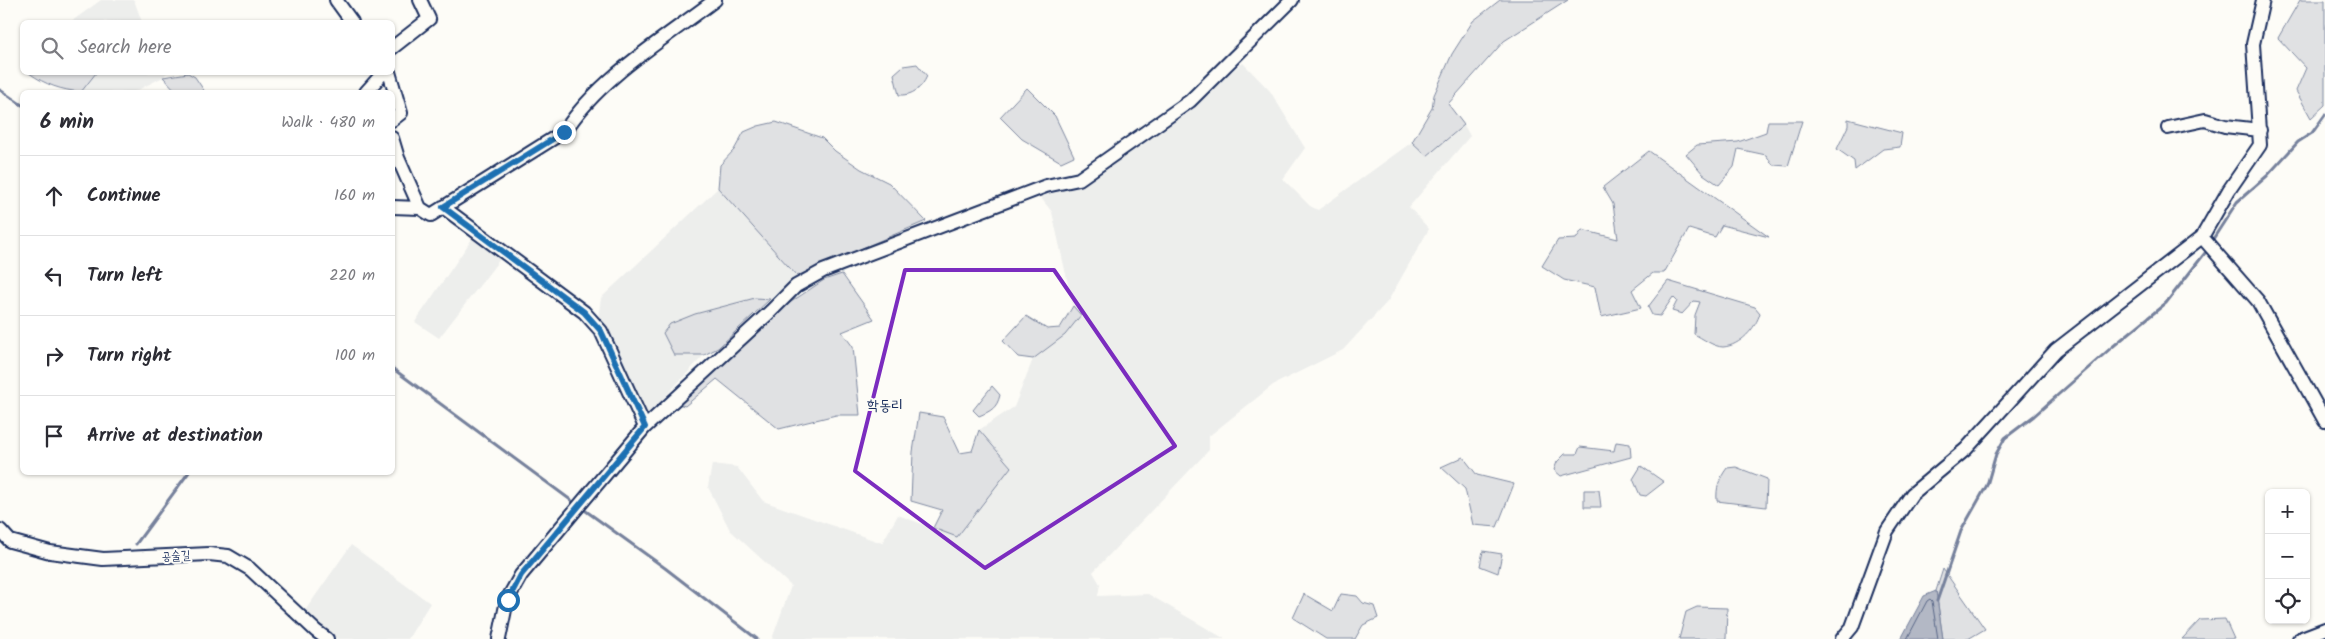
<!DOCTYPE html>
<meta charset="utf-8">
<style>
body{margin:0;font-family:Kalam,"Poor Story",sans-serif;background:#f7f7f7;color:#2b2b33}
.controls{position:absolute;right:15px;bottom:15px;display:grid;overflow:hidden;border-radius:8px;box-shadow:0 1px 4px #0004}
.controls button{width:45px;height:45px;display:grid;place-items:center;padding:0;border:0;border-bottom:1px solid #e1e1e2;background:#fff;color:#2b2b33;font:25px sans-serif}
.stop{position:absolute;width:15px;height:15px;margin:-11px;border:4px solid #1f6fb2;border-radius:50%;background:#fff}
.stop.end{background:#1f6fb2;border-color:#fff;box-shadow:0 1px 5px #0008}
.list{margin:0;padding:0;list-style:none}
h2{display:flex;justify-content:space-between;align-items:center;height:65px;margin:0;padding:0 20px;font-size:21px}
h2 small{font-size:16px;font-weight:400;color:#7c7c81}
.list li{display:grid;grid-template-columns:32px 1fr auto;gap:15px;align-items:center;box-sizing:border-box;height:80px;padding:0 20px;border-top:1px solid #e1e1e2}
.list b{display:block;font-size:19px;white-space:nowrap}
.list em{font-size:16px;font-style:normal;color:#7c7c81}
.icon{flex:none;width:28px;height:28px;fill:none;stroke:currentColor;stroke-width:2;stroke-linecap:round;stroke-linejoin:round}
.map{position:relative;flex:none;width:2325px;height:639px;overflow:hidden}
.search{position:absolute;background:#fff;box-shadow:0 1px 4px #0004;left:20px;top:20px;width:375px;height:55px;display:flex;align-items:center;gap:12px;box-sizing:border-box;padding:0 18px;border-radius:8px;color:#7c7c81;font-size:19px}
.panel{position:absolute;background:#fff;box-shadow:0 1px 4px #0004;left:20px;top:90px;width:375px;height:385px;border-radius:8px}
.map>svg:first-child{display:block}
.built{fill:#edeeec}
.green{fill:#e0e1e3;stroke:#7e88a0}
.water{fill:#b3b8c5;stroke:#76819c}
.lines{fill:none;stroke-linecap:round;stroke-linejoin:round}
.shore{stroke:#586687;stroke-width:1}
.stream{stroke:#76819c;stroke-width:3}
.minor-casing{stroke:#1b2f5e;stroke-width:16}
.minor{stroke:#fdfcf7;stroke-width:12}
.route{stroke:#1f6fb2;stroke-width:6}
.marked{fill:none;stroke:#7b2cbf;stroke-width:4;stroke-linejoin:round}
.labels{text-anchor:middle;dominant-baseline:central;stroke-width:4;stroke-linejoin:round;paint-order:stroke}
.street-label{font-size:12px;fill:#1b2f5e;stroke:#fdfcf7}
.quarter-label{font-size:15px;fill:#1b2f5e;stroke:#fdfcf7}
</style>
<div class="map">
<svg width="2325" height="639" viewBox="0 0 2325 639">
<rect width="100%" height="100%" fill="#fdfcf7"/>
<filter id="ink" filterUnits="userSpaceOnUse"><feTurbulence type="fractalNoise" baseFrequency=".02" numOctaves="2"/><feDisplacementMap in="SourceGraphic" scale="10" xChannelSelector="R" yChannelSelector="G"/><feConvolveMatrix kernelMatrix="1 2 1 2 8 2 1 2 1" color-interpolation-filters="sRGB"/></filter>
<g filter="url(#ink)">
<path class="built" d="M 101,0 L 134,0 L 142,22 L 72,21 Z
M 1243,63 L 1270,91 L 1305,148 L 1283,179 L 1310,206 L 1318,210 L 1412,142 L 1427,156 L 1464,125 L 1470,136 L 1409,207 L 1429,229 L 1388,301 L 1343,350 L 1273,385 L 1209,436 L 1209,450 L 1093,572 L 1100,584 L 1098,596 L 1148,594 L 1225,639 L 772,639 L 791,586 L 730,530 L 708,487 L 712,464 L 737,467 L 763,501 L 882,543 L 898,515 L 957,537 L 1011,467 L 979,430 L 1014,407 L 1033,359 L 1065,335 L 1080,315 L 1073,306 L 1052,212 L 1041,198 L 1111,161 Z
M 96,73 L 167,73 L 163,77 L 134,92 L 81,92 Z
M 718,188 L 797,276 L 770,299 L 755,298 L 695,314 L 674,355 L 704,355 L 647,416 L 598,319 L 601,298 Z
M 474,236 L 500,259 L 439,338 L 415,322 Z
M 351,545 L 430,603 L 408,639 L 337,639 L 304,612 Z"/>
<path class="green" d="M 1500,0 L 1568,0 L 1504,41 L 1448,104 L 1464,125 L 1427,156 L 1412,142 L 1432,108 L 1434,95 L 1452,54 L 1473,21 Z
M 2300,0 L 2325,0 L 2325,105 L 2311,118 L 2296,91 L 2306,68 L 2278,38 Z
M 917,64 L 927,76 C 922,88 912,96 899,95 L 894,74 L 903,66 Z
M 29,73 L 96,72 L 96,73 L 81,92 C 61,90 46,85 29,73 Z
M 188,73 L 195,77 L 205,92 L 177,92 L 163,77 Z
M 1027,88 L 1055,116 L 1074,156 L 1061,162 L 1022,139 L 1000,117 Z
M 1848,119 L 1902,133 L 1900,147 L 1883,149 L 1855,170 L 1854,161 L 1837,149 L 1848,126 Z
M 1768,121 L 1802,121 L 1788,166 L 1773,165 L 1766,155 L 1738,149 L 1734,167 L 1719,185 L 1703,174 L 1686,154 L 1697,145 L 1738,142 L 1766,132 Z
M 776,122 L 822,138 L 835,151 L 861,169 L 889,183 L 926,221 L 797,276 L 718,188 L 720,165 L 734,150 L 744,132 L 758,126 Z
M 1649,151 L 1769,237 L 1722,225 L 1715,237 L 1689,229 L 1664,273 L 1653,273 L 1632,290 L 1641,308 L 1601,317 L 1595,287 L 1564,280 L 1542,266 L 1558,240 L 1576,239 L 1582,230 L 1618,239 L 1613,204 L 1603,187 Z
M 842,274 L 874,319 L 842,332 L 853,347 L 860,415 L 836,415 L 779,429 L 717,379 L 685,406 L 678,404 L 785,306 L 824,280 Z
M 1668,281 L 1755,307 L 1760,313 C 1756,328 1740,346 1723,347 C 1714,347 1702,338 1694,334 L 1695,315 L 1700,302 L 1694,301 L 1682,314 L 1672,311 L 1677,301 L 1673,297 L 1660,316 L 1652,315 L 1648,307 Z
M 755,298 L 770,299 L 718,348 L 704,355 L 674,355 L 663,333 L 670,324 L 695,314 Z
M 1073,306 L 1081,315 L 1065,335 L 1033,359 L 1018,357 L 1003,341 L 1026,316 L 1047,329 L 1060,328 Z
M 992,386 L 1000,395 C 997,408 991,411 979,416 L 973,410 Z
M 919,413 L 943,417 L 960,453 L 972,451 L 979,430 L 1011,467 L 957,537 L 933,528 L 942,510 L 911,501 L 913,452 Z
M 1616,442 L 1630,444 L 1631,457 L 1561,476 L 1554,470 L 1557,462 L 1565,454 L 1577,454 L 1580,447 L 1614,451 Z
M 1463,457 L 1477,475 L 1514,484 L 1497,527 L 1473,525 L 1465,489 L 1441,467 Z
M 1641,466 L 1664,482 L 1646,496 L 1640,495 L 1633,479 Z
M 1736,467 L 1767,479 L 1766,507 L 1717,501 C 1716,487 1719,479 1727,468 Z
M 1584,490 L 1599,490 L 1601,507 L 1584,507 Z
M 1483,551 L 1502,554 L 1498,573 L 1480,566 Z
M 1943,569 L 1985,629 L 1968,639 L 1943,639 L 1936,591 Z
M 1304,594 L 1333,611 L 1341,594 L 1357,596 L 1363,603 L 1374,606 L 1378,618 L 1363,625 L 1355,639 L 1326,639 L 1293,618 Z
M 1697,607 L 1727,608 L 1726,639 L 1679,639 L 1686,612 Z
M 2225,619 L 2234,639 L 2182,639 L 2200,620 Z"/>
<path class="water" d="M 1936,591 L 1943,639 L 1901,639 L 1924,596 Z"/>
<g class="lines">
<path class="shore" d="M 1907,639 L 1927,601 L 1930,599 L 1932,601 L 1938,639"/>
<path class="stream" d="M 0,90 L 22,105
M 2213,239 L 2237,202 L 2267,176 L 2298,142 L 2312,133 L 2325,115
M 392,368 L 572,501
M 586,511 L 665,568 L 757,639
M 136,544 L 189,472
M 1937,601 L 1961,531 L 1987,485 L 1996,454 L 2005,438 L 2034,416 L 2111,348 L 2166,303 L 2205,253"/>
<defs>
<path id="minor" d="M 336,0 L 352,22
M 2263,0 L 2253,44 L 2260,145 L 2229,190 L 2202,237 L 2258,301 L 2325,421
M 392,48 L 429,19 L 420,0
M 389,72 L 401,113 L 392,120
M 366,92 L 384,72
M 2168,128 L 2205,120 L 2225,126 L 2260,130
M 392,138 L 398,158 L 420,208 L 431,215 L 565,131 C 599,78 664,39 715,0
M 392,207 L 420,208
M 443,207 L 584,312 L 601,331 L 645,427
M 0,530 L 10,541 L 50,552 L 103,559 L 209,554 L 228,556 L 250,569 L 316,631 L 327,639
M 499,639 L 507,600 L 521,575 L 645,427 L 771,311 L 796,286 L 823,271 L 1046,186 L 1079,179 L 1190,101 L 1292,0
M 1842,639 L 1852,627 L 1887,531 L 1912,494 L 1966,449 L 2056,350 L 2202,237
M 2299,639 L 2325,629"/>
</defs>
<use href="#minor" class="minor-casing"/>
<use href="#minor" class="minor"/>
</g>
</g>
<g class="lines" filter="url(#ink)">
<path class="route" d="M 508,600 L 521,575 L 645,427 L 601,331 L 584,312 L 443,207 L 564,132"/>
</g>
<path class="marked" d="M 905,270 L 1054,270 L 1175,446 L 985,568 L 855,471 Z"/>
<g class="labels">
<g class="street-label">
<text transform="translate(176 556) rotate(-3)">공술길</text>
</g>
<g class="quarter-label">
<text x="885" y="406">학동리</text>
</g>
</g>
</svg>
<div class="controls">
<button>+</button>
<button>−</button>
<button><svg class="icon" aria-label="locate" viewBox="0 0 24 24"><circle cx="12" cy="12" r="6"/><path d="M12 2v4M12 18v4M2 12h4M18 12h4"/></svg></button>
</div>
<div class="stop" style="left:508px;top:600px"></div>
<div class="stop end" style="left:564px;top:132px"></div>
<div class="search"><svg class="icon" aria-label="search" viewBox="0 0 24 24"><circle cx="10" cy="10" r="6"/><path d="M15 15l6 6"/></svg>Search here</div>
<section class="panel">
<h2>6 min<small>Walk · 480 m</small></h2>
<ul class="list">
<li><svg class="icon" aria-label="ahead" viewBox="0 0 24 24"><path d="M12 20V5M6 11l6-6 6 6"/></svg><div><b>Continue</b></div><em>160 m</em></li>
<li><svg class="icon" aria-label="left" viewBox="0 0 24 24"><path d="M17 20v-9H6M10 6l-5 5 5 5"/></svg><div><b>Turn left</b></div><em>220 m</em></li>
<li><svg class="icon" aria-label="right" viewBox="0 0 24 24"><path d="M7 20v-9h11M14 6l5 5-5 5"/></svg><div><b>Turn right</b></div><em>100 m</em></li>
<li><svg class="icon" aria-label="arrive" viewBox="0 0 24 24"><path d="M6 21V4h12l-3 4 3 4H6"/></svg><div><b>Arrive at destination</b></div></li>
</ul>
</section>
</div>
